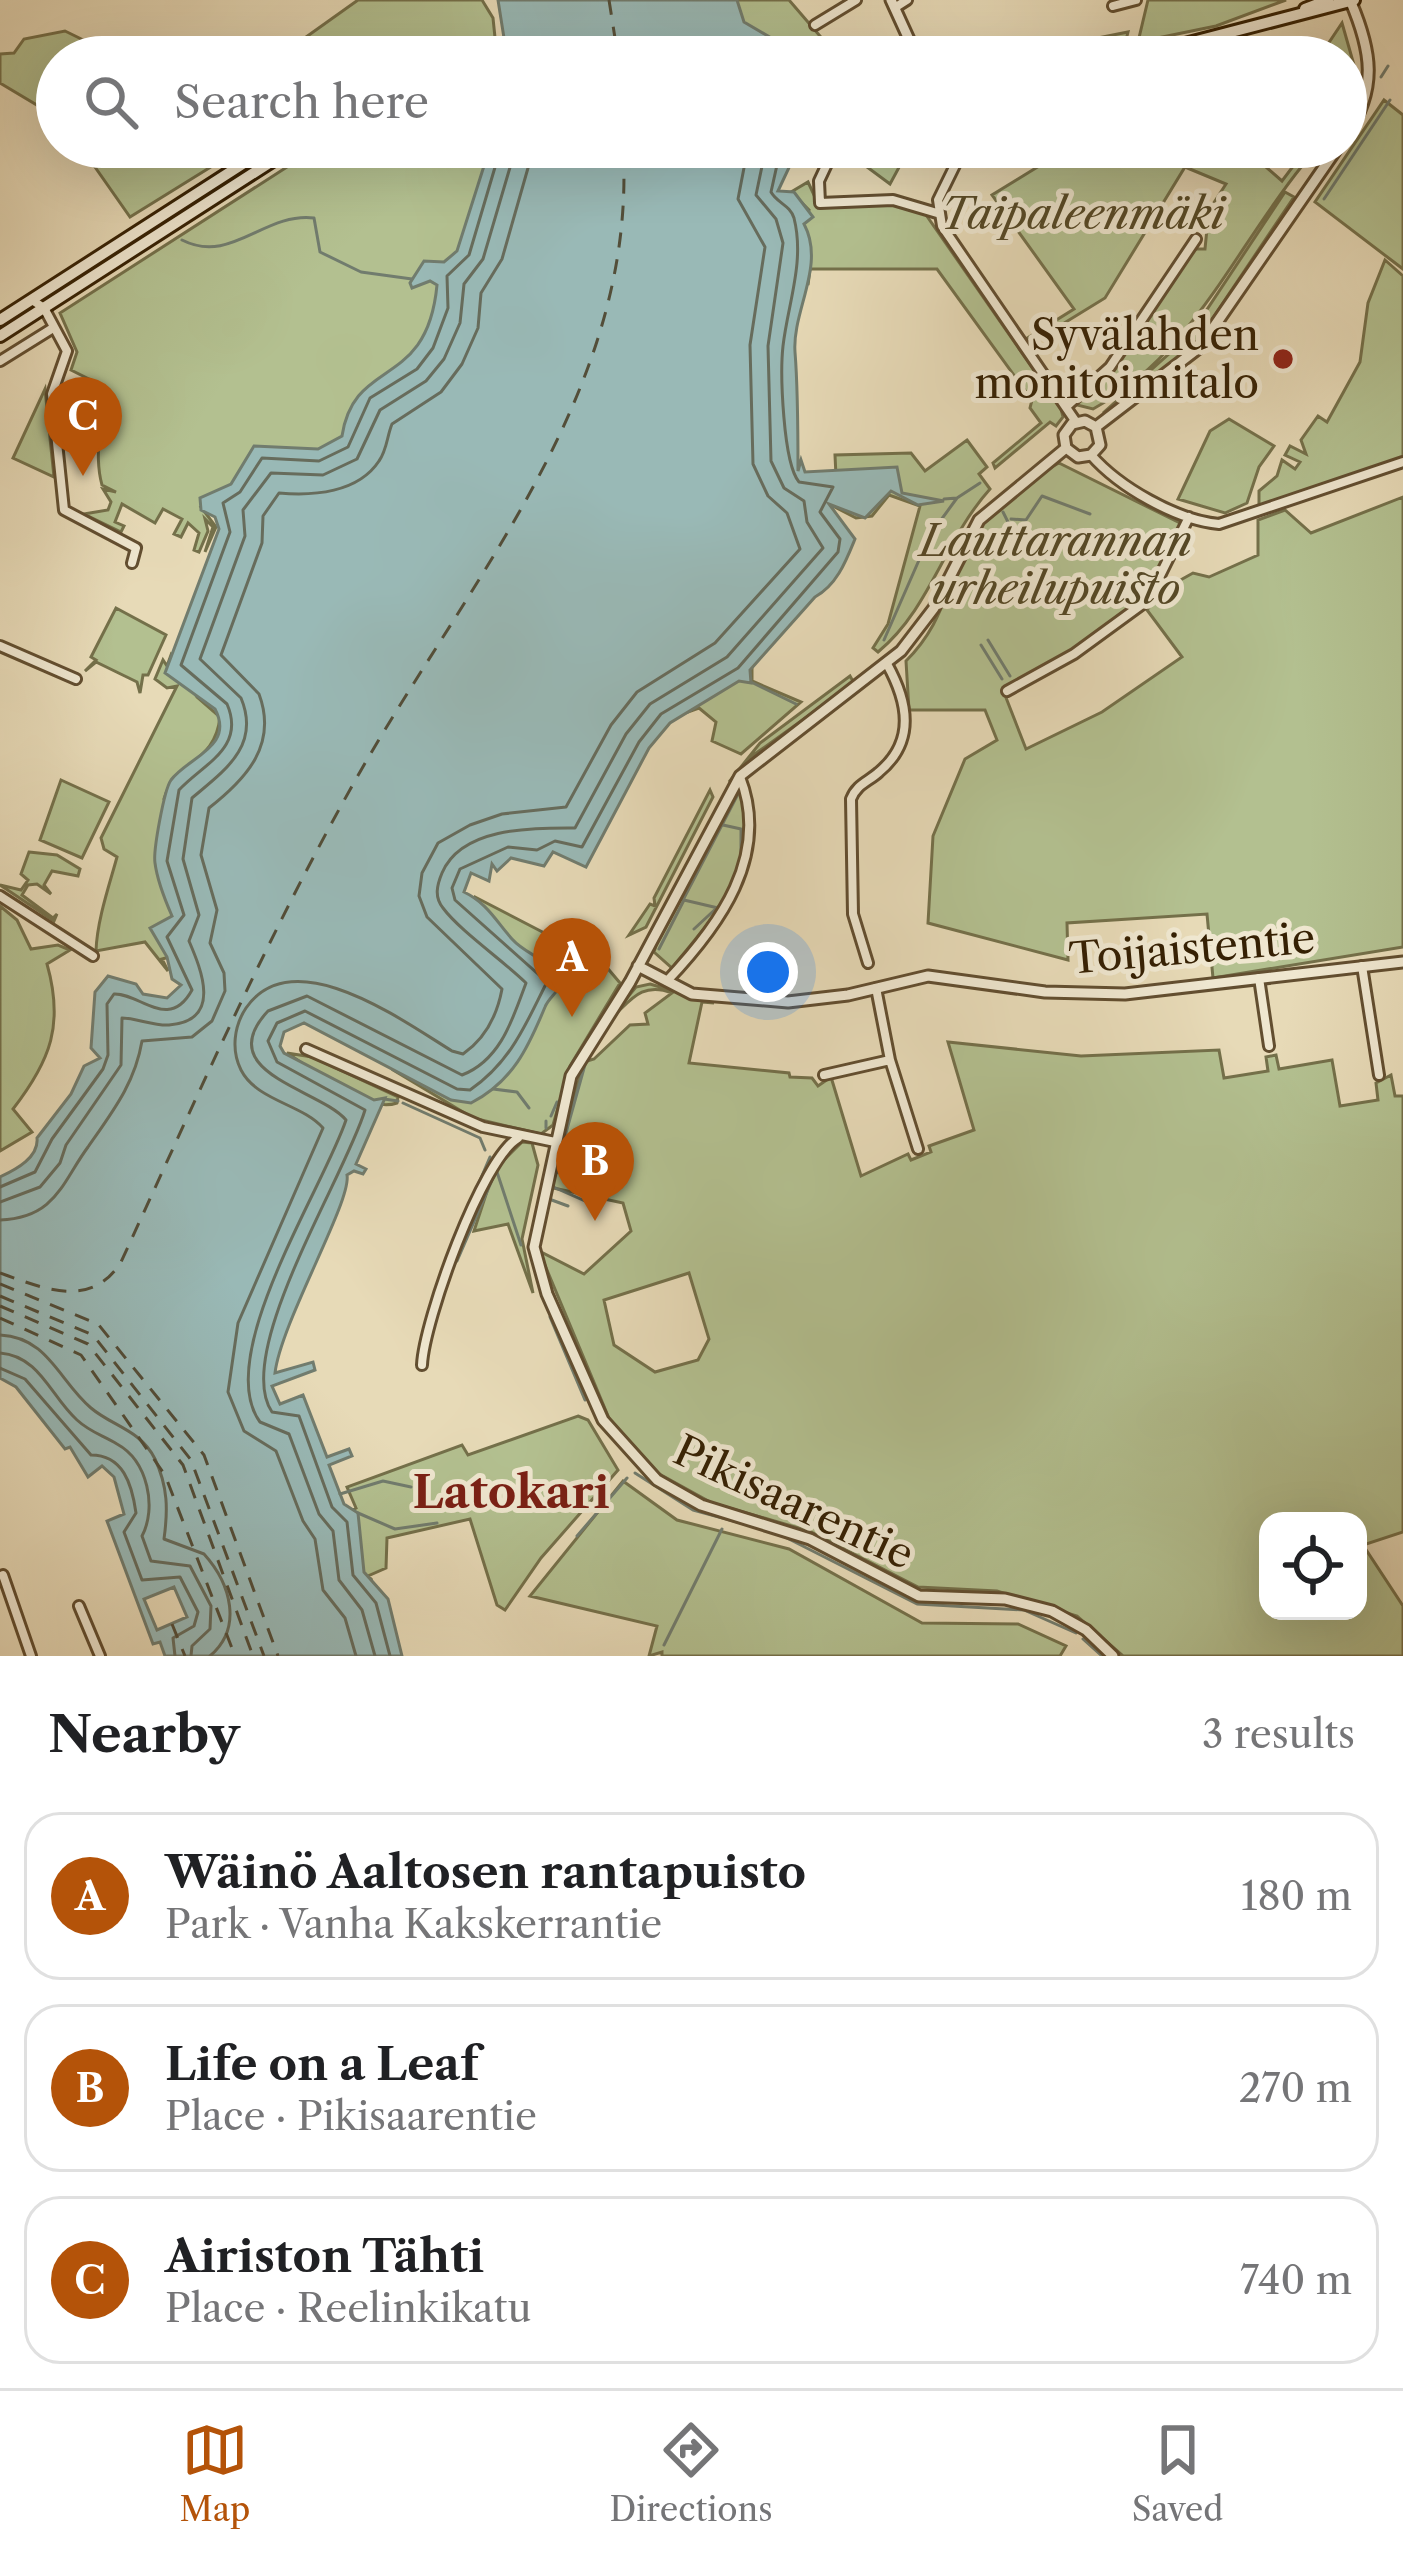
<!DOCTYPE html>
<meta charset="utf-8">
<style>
body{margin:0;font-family:"Libre Caslon Text",serif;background:#f2f2f2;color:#202124}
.controls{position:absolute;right:36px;bottom:36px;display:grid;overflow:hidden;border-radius:24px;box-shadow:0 12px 48px #0002}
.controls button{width:108px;height:108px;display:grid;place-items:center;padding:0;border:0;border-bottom:3px solid #e0e0e0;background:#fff;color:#202124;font:60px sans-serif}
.you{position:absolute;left:768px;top:972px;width:42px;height:42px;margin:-30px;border:9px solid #fff;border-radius:50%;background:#1a73e8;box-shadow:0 0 0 18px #1a73e833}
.badge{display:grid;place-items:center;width:78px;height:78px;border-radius:50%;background:#b45309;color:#fff;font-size:39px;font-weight:700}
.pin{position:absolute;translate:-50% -99px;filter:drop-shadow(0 3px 6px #0008)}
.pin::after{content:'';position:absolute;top:63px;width:42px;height:36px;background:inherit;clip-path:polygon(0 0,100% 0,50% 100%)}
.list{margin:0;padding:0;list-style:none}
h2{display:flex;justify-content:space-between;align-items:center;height:156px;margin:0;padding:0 48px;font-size:51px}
h2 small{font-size:39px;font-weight:400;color:#757577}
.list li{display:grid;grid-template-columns:78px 1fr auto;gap:36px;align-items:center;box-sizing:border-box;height:168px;margin:0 24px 24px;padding:0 24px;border:3px solid #e0e0e0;border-radius:36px}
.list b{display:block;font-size:45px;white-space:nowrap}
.list p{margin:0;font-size:39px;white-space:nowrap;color:#757577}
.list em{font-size:39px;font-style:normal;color:#757577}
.icon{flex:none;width:66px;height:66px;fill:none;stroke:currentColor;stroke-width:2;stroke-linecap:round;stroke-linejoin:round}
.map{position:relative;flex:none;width:1403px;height:1656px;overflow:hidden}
.search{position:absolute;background:#fff;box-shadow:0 12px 48px #0002;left:36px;right:36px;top:36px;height:132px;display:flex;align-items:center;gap:30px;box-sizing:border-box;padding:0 42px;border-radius:66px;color:#757577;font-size:45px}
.sheet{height:732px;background:#fff}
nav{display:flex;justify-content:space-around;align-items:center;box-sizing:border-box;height:168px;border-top:3px solid #e0e0e0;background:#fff;font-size:33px;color:#757577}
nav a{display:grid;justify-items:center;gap:6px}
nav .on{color:#b45309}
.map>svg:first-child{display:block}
.green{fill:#b3c090;stroke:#74704a;stroke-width:3;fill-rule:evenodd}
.water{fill:#99b9b6;stroke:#717c6e;stroke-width:3;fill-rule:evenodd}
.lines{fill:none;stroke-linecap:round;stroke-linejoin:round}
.shore{stroke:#676c5c;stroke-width:3}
.stream{stroke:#717c6e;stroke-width:3}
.ferry{stroke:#534e39;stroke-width:3;stroke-dasharray:15 12;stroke-linecap:butt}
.minor-casing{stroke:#624e30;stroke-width:14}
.tertiary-casing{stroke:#624e30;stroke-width:15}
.secondary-casing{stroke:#352003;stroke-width:16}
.minor{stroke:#efe7d0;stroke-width:8}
.tertiary{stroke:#efe7d0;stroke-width:9}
.secondary{stroke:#efe7d0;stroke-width:10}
.poi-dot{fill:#8f2418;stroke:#efe7d0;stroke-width:4.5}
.labels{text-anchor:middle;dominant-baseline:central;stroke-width:10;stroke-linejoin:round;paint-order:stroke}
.park-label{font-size:42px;font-style:italic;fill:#544826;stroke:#efe7d0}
.poi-label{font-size:42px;fill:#352003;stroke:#efe7d0;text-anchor:end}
.street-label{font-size:42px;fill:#352003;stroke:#efe7d0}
.neighbourhood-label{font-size:45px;font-weight:bold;fill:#7a1f14;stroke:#efe7d0}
</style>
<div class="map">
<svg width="1403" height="1656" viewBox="0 0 1403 1656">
<rect width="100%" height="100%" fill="#e7dab7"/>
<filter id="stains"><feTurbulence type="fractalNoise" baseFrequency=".00167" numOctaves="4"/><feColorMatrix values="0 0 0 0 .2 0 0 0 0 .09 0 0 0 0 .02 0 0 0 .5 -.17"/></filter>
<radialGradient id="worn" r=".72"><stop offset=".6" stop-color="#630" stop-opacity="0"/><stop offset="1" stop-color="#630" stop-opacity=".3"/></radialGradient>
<path class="green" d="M 358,0 L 482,0 L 493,18 L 497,57 L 278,57 Z
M 705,0 L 789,0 L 838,57 L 713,57 Z
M 1148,0 L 1286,0 L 1216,26 L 1138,42 Z
M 1342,23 L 1354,65 L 1346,107 L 1346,57 L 1324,50 Z
M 65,31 L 118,57 L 57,57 L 57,117 L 0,83 L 0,54 L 14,53 L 24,39 Z
M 1128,32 L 1126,40 C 1090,63 1044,57 1003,57 Z
M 1384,100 L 1403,115 L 1403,269 L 1315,202 Z
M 81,147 L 243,147 L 130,217 Z
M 318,147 L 518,147 L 519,163 L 383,420 L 201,507 L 216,527 L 205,552 L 213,527 L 205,519 L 208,531 L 199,552 L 194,550 L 199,533 L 188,523 L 181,537 L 174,534 L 182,519 L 163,509 L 155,523 L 122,504 L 115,522 L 124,526 L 121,532 L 84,514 L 108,510 L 111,502 L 103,489 L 116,492 L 102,485 C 92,449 107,416 95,382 L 71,370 L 77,352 L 60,313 Z
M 840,147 L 910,147 L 890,184 Z
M 1070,147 L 1134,147 L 1145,160 L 1217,147 L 1242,162 L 1257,147 L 1251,154 L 1282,181 L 1297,161 L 1302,166 C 1234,250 1193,354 1093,409 L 1073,404 L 1110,371 L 1194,249 L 1205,249 L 1207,229 L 1200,224 L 1226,184 L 1185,167 L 1105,298 L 1030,344 L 1026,339 L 1074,309 L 992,195 Z
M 808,182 L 820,208 L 889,202 L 924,212 L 1061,409 L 1063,417 L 1056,426 L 1050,422 L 995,468 L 993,463 L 1041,423 L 1030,408 L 1032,400 L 937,269 L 810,269 L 808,285 L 791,239 L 809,210 L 791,192 Z
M 1285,192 L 1294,197 L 1190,352 L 1103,413 L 1190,335 Z
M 1385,260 L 1403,276 L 1403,458 L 1268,506 L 1259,504 L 1259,491 L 1277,476 L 1282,460 L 1295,469 L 1300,462 L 1285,455 L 1290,446 L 1306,454 L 1301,440 L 1318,416 L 1327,422 L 1360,362 L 1368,303 Z
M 45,389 L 54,477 L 13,458 Z
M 1229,419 L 1274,446 L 1259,467 L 1247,503 L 1225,513 L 1178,499 L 1210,431 Z
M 967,440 L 987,467 L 979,474 L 990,489 C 944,540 931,608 878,652 L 873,648 L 888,624 L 920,506 L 889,495 L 872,516 L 856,518 L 829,504 L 841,522 L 810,487 L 836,476 L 835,455 L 911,453 L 925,471 Z
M 1059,463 L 1182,524 C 1172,546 1164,573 1150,592 C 1118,636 1050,665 1003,690 L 1026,749 L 1102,712 L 1182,657 L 1147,610 L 1161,591 L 1193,573 L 1209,577 L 1258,555 L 1258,520 L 1285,510 L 1311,533 L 1403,497 L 1403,947 L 1213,978 L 1207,914 L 1067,923 L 1068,960 L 928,923 L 933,836 L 965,759 L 997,740 L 985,710 L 909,710 L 906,661 C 946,621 945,584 974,535 C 991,506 1030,478 1059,463 Z
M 116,608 L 166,635 L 148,675 L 143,675 L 140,693 L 137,682 L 96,662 L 85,671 L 96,660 L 91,657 Z
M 171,655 L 197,697 L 220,717 C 215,765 175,759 164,799 L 171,810 L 173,956 L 162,959 L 168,971 L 145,942 L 96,951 C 97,920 110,883 117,857 L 104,849 L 101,838 L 177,686 L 167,688 L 155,679 L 163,660 L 167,666 Z
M 752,669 L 752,681 L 801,702 L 741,754 L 712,741 L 716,722 L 699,708 L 677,716 L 676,710 Z
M 850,676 L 854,683 L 755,754 L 729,782 L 760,743 Z
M 61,780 L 109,802 L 82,858 L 40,840 Z
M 740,789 C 761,869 718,911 672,968 L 654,952 L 656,945 Z
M 710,790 L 713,797 L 646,927 L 629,935 L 650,904 L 655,906 L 654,898 Z
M 29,852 L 57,855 L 80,869 L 78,876 L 52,871 L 44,885 L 51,894 L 37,884 L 28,885 L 22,895 L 53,918 L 57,914 L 54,921 L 0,885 L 21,890 L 28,880 L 21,874 Z
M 475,897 L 604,964 L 620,983 L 570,1066 L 553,1125 L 541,1134 L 473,1118 L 393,1070 Z
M 0,906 L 17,920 L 31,949 L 58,945 L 70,950 L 47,964 C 64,1024 51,1060 13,1109 L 32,1132 L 0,1151 Z
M 650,984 L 714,1003 L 702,1002 L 689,1063 L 789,1073 L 790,1077 L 812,1078 L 818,1086 L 831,1077 L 861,1176 L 908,1154 L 911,1160 L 931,1152 L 929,1146 L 974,1130 L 948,1042 L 1081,1056 L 1219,1050 L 1224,1078 L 1268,1071 L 1266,1057 L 1276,1055 L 1279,1069 L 1332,1060 L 1340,1106 L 1378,1100 L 1376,1083 L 1391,1075 L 1395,1096 L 1403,1096 L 1403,1532 L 1363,1545 L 1403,1606 L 1403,1656 L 1123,1656 L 1077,1616 L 997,1591 L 918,1587 L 809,1531 L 712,1503 L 654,1471 L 611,1423 L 539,1251 L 584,1274 L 631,1231 L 623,1203 L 549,1187 L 584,1062 L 594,1059 L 630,1025 L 648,1024 L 645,1013 L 672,993 C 639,980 628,1005 608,1021 L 636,987 ZM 689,1273 L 709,1339 L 698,1360 L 655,1372 L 614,1345 L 604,1300 ZM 1268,1521 L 1358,1521 L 1358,1611 L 1268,1611 Z
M 287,1053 L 312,1057 L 398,1097 L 397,1103 C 366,1114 317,1072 287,1053 Z
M 522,1142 L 532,1143 L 538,1165 L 522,1239 L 533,1293 L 508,1224 L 474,1231 L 494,1170 Z
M 578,1416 L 588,1420 L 618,1470 L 541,1558 L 505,1610 L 497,1605 L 470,1519 L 387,1538 L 386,1568 L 368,1576 L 372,1580 L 345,1570 L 347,1513 L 356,1508 L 347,1487 L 462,1445 L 468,1455 Z
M 623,1481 L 677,1520 L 789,1549 L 922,1623 L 1018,1624 L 1066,1646 L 1060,1656 L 662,1656 L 662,1652 L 649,1656 L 657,1626 L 530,1596 Z"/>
<path class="water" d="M 498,0 L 737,0 L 744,22 L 780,43 L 780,57 L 507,57 Z
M 490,147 L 791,147 L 794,157 L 778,191 L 794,192 L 813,217 L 804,224 C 826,265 792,311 795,352 C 798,389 798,431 798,471 L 801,460 L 805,472 L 897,467 L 902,493 L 944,501 L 918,505 L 891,491 L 865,518 L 829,504 L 855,539 C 846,561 837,585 815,597 L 750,670 L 751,683 L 739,681 L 670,723 L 649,748 L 586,867 L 553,852 L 544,866 L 511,858 L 497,871 L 492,864 L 489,881 L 471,873 L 464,892 C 487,903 496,921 512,939 C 528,957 553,959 561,984 C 557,993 548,999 545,1007 C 528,1048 513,1081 471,1103 L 451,1100 L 304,1023 L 284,1032 L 280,1046 L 284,1053 L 374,1100 L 385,1098 L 356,1164 L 366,1169 L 363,1174 L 354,1171 L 347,1175 C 352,1201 281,1322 275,1373 L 313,1362 L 315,1370 L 272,1386 L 280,1404 L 303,1395 L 327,1457 L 349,1449 L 352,1456 L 329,1465 L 344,1504 L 358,1513 L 364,1572 L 388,1599 L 402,1656 L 165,1656 L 160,1642 L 153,1644 L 107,1521 L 124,1514 L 114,1477 L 102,1466 L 88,1477 L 70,1447 L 65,1449 L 16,1387 L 0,1378 L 0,1177 C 17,1169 39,1157 37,1138 L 71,1094 L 84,1066 L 100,1058 L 91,1048 L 95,992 L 108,976 L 136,984 L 143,994 L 167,998 L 181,985 L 172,979 L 167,957 L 150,928 L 172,916 C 165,900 157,879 155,863 C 153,851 164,790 171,780 C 188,757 235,747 215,709 L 165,673 L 219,529 L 215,517 L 201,510 L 200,498 L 231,484 L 254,446 L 318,449 L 342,436 C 354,356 427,391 437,285 L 430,281 L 412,288 L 410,283 L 424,261 L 444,262 L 457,251 ZM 174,1587 L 187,1617 L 157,1630 L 144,1599 Z"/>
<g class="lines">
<path class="shore" d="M 0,1187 L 35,1172 L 52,1139 L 103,1069 L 108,1055 L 107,1004 L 114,994 C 140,993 169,1032 192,990 L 167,937 L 184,915 L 167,861 L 179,790 C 203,764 246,748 227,704 L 181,665 L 230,532 L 223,503 L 240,492 L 262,458 L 319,461 L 348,447 L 370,398 L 417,369 L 433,348 L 448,308 L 447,276 L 469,255 L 501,147
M 0,1202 L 40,1187 L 60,1163 L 66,1145 L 121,1065 L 122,1018 C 136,1018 154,1026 169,1025 C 223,1021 201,969 189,941 L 199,915 L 183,859 L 192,798 C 224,771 261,746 241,698 L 200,659 L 245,536 L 243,510 L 271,473 L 323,475 L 357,459 L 380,410 L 426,381 L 444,359 L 460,323 L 464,284 L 483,259 L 516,147
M 0,1220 C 56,1218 62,1182 88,1147 C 113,1111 135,1083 142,1041 L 192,1037 L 212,1021 L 225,991 L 224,973 L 210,943 L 217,910 L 201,855 L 209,808 C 246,779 278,745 259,694 L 221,655 L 262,543 L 263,516 L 279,493 C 313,496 358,493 379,461 C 387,450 387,436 392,424 L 441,392 L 462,364 L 478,328 L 481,293 L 502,259 L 534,147
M 0,1335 C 48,1337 59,1381 91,1408 C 112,1426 141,1430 155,1459 C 168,1487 168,1510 164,1539 L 204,1554 C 231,1584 243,1628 210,1656
M 0,1353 C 40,1356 51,1397 77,1420 C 90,1432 102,1435 117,1444 C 148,1461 157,1508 142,1536 L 151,1561 L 190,1566 L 211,1606 L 210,1629 L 192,1646 L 191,1656
M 0,1368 L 25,1379 L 91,1455 C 123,1455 132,1484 136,1513 L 124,1532 L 142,1580 L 180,1577 L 198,1612 L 194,1626 L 173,1638 L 175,1656
M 356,1656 L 345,1618 L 323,1590 L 315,1539 L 303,1521 L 276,1451 L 244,1431 L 228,1392 L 238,1323 L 323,1128 C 302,1104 257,1101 241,1070 C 231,1050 234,1026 246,1008 C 293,940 403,1021 452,1051 L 463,1054 C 486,1038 497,1016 502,989 L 427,917 L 419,896 L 422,873 L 438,843 L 470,825 L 502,814 L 566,807 L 611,725 L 637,692 L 715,643 L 800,549 L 787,513 L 768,496 L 753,464 L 750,345 L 765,247 L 738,199 L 748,147
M 375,1656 L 362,1610 L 339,1580 L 333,1531 L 319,1514 L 289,1434 L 260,1422 C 212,1357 324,1187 346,1120 C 320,1089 210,1073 268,1011 L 307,996 L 462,1075 C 501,1060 513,1018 526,983 C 505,962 460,931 443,908 C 434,897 437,885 442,873 C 462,826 535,828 575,828 L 626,734 L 650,704 L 727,657 L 823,548 L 807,522 L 804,501 L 784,488 L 771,461 L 768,346 L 783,243 L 776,219 L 756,195 L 766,147
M 390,1656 L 376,1603 L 353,1575 L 347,1522 L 332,1507 L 299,1416 L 272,1412 C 232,1353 346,1175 365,1110 L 277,1062 L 268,1041 L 277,1023 L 305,1011 L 457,1089 L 470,1090 C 512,1061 526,1023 547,982 L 455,900 L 452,888 L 460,869 L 508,847 L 537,850 L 555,841 L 582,847 L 639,742 L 661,714 L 738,668 L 838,552 L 840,539 L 820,512 L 833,487 L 799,482 C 783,463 780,373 783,346 C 788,303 805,262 794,218 C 790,205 777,203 771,192 L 781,147"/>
<path class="stream" d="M 1381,77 L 1388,66
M 1324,199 L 1390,100
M 182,240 C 231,265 264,212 314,218 L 320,252 L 361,272 L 412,279
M 944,499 L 957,498 L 980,483
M 1011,519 L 1026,520 L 1042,496 L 1090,514
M 991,552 L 1010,526 L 1003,512
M 884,640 L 930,535 L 957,498
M 988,640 L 1010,676
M 981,645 L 1002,679
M 751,682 L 796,704
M 723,825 L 741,829 L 741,862
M 683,900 L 738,794
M 727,910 L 736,896
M 694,929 L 722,903
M 659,949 L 684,900 L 718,908
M 556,971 L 585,962
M 493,1089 L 517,1092 L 529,1108
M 384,1099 L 398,1101
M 403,1103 L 480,1138 L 485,1150
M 551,1116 L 557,1102
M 546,1121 L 546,1128
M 497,1172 L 521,1245
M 581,1177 L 555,1172 L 586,1061
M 551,1186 L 585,1201
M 549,1199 L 568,1206
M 446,1260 L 490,1157
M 457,1261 L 496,1171
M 550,1317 L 585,1400
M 635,1473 L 693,1510 L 774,1532
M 340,1494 L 383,1481 L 411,1487
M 358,1513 L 395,1529 L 437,1523
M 577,1536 L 627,1478
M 783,1536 L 917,1604 L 1024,1610 L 1076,1633
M 1083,1639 L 1102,1656
M 664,1645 L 722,1529"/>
<path class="ferry" d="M 609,0 L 618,57
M 0,1273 C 45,1289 91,1309 121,1262 C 197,1097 270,930 360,772 C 472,576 638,386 623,147
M 0,1284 L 98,1324 L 204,1455 L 278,1656
M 0,1296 L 93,1335 L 191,1460 L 264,1656
M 0,1306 L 88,1344 L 183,1465 L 253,1656
M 0,1318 L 81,1355 L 165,1475 L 235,1656
M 172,1624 L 185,1656"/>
<defs>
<path id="minor" d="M 1113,6 L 1136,0
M 896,7 L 907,0
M 815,25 L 856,0
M 835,147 L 819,181 L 820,203 L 893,200 L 937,213
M 964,147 L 938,200 L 942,226 L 1076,422
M 32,300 L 44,308 L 67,351 L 52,394 L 64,510 L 136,548 L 132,563
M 0,361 L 53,328
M 1068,405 L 1110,367 L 1196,239
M 1091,455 C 1119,487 1176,520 1219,524 L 1403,462
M 0,646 L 76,679
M 1007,691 L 1074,654 L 1148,600 L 1189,517
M 0,896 L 93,956
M 868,963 L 853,914 L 851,799 C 857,784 868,782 879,772 C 916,741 908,702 887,664
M 1362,966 L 1379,1075
M 1259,978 L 1269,1046
M 667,981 C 719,926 771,856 740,777
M 876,988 L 890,1060 L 918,1149
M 306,1049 L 483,1127 L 555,1142
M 824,1075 L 890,1060
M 422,1365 C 424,1321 482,1159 518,1138
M 3,1575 L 31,1656
M 79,1606 L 100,1656"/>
<path id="tertiary" d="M 891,0 L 917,57
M 1346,136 C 1378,89 1372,51 1350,0
M 1096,427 L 1200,347 L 1338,147
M 1066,448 L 979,520 L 934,608 L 901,651 L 740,776 L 630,982 L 571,1076 L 534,1247 L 547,1294 L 603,1420 L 657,1480 L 701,1505 L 810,1539 L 919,1596 L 1005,1599 L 1052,1611 L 1086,1630 L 1113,1656
M 1066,448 L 1078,457 L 1091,455 L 1100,445 L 1096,427
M 1066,448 L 1064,435 L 1072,424 L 1085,421 L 1096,427
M 638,966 L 692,994 L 788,1002 L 848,995 L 928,976 L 1045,992 L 1125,994 L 1403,962"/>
<path id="secondary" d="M 1305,9 L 1328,0
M 1135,57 L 1354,0
M 0,320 L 269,147
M 0,336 L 294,147"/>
</defs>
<use href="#minor" class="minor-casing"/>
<use href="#tertiary" class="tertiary-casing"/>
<use href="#secondary" class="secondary-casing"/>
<use href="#minor" class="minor"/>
<use href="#tertiary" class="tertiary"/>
<use href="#secondary" class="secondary"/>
</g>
<circle class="poi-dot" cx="1283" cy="359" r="12"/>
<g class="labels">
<g class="park-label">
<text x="1083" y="214">Taipaleenmäki</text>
<text x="1056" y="541">Lauttarannan<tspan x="1056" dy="48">urheilupuisto</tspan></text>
</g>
<g class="poi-label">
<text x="1259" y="335">Syvälahden<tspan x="1259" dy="48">monitoimitalo</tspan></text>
</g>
<g class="street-label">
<text transform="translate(1192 948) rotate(-5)">Toijaistentie</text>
<text transform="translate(794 1502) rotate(25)">Pikisaarentie</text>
</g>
<g class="neighbourhood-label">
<text x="511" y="1492">Latokari</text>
</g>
</g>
<rect width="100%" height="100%" filter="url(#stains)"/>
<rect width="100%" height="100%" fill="url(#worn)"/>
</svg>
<div class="controls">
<button><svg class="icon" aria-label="locate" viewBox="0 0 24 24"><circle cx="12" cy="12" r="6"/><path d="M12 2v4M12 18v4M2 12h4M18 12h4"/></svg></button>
</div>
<div class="you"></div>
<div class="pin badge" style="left:572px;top:1017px">A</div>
<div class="pin badge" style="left:595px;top:1221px">B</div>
<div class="pin badge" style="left:83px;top:476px">C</div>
<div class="search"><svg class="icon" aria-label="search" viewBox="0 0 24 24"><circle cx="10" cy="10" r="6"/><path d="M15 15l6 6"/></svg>Search here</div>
</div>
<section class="sheet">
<h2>Nearby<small>3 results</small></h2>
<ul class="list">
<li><span class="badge">A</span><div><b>Wäinö Aaltosen rantapuisto</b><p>Park · Vanha Kakskerrantie</p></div><em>180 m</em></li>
<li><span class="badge">B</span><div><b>Life on a Leaf</b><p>Place · Pikisaarentie</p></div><em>270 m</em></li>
<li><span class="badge">C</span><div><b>Airiston Tähti</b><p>Place · Reelinkikatu</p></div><em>740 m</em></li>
</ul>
</section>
<nav>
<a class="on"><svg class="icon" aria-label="map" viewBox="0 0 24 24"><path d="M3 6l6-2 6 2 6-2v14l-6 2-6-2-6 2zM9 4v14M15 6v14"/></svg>Map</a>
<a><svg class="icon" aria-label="directions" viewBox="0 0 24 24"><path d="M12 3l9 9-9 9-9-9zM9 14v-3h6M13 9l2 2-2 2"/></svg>Directions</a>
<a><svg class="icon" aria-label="saved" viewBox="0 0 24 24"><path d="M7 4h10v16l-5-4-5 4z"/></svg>Saved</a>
</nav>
